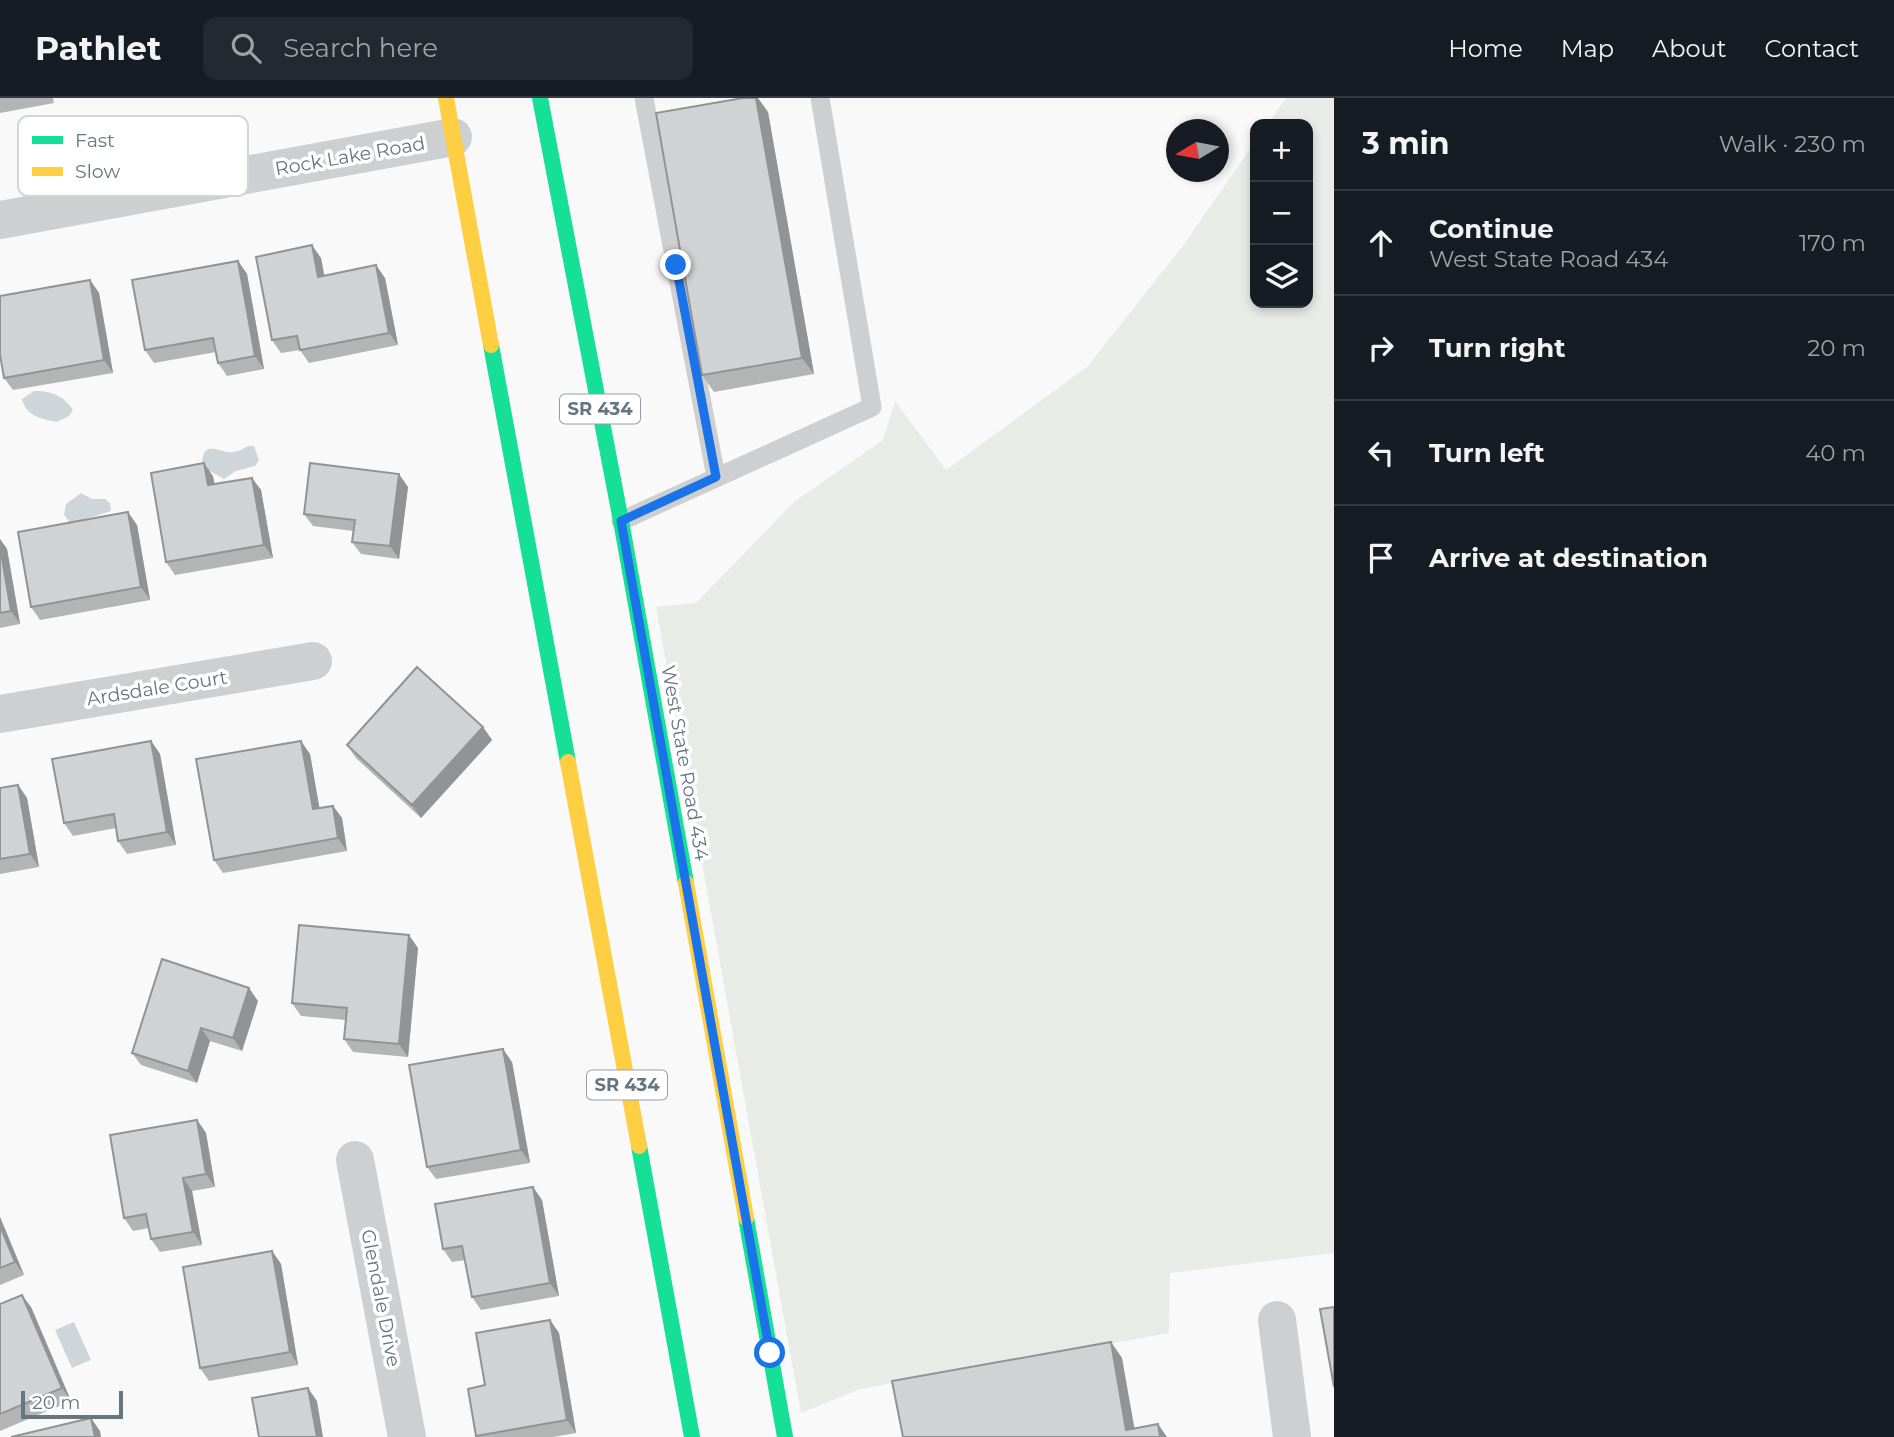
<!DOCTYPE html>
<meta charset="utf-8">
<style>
body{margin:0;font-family:Montserrat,sans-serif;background:#242831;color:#f1f3f6}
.controls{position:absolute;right:21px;top:21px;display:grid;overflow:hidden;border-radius:14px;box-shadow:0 4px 10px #0003}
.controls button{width:63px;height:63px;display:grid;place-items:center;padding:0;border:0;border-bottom:2px solid #363941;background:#171b24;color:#f1f3f6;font:35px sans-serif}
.compass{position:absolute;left:1166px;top:21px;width:63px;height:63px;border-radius:50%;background:#171b24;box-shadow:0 4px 10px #0003;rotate:260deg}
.scale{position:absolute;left:21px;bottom:18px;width:102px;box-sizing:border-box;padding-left:7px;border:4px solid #657683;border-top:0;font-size:19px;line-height:24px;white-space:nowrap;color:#657683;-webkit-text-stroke:5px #fff;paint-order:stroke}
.stop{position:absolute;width:21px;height:21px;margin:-16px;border:5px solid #1a73e8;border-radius:50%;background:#fff}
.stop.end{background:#1a73e8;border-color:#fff;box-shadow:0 2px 7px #0008}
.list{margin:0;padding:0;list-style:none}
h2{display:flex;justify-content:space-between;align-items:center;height:91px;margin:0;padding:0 28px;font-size:30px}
h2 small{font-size:23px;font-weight:400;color:#9ea1a6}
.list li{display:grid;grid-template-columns:46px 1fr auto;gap:21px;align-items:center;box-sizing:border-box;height:105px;padding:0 28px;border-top:2px solid #363941}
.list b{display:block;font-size:26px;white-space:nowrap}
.list p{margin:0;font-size:23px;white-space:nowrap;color:#9ea1a6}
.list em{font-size:23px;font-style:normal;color:#9ea1a6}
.icon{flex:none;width:38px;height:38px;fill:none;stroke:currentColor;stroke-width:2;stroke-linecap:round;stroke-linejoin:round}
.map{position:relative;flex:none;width:1334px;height:1339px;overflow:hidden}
header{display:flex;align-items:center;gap:42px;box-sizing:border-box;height:98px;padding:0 35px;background:#171b24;border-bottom:2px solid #363941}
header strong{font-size:33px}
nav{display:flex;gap:38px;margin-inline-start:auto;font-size:24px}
.search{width:490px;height:63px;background:#242831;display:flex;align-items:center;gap:18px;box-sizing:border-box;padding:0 24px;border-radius:14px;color:#9ea1a6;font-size:26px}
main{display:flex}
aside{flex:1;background:#171b24}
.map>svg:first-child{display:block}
.green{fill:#e8ebe6}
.water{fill:#ced6d9}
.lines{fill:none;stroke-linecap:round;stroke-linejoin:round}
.lane{stroke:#cecfd0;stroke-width:19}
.street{stroke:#cecfd0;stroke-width:38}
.fast{stroke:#16e098;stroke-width:16}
.slow{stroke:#ffcf43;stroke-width:16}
.wall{fill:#b3b5b5}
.shaded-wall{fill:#929394}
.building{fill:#d0d2d3;stroke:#929394;stroke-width:2}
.route{stroke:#1a73e8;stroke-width:9}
.labels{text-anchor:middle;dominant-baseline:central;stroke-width:7;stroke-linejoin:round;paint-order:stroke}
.shield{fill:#fff;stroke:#939fa8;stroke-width:2}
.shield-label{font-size:18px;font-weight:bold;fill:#657683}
.street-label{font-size:19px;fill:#657683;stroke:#fff}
.key{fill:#fff;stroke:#d1d6da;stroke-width:2}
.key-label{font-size:19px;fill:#657683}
</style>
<header>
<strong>Pathlet</strong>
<div class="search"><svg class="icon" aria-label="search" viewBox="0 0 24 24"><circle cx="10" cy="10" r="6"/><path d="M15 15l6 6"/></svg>Search here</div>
<nav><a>Home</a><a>Map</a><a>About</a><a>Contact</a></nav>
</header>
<main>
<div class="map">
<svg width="1334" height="1339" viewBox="0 0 1334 1339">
<rect width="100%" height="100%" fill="#f9f9f9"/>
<path class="green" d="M 1286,0 L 1334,0 L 1334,1155 L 1170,1175 L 1169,1235 L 860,1291 L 801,1315 L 656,509 L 696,505 L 794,404 L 883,342 L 895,303 L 946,372 L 1087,269 L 1182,149 L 1255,44 L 1255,205 L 1308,205 L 1308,26 L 1268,26 Z"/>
<path class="water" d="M 34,293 C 50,292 65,298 73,312 L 69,318 L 57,324 C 41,321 26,318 22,301 Z
M 249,348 L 254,348 L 259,362 L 255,368 L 236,373 L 224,381 L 208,372 L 202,363 C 205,340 220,356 233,354 C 238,354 244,350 249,348 Z
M 81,395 L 92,401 L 105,401 L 110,405 L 111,413 L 71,426 L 64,417 L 66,406 Z
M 74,1224 L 91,1262 L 72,1270 L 55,1232 Z"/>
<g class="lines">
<path class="lane" d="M 644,0 L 716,379
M 621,423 L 872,309 L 820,0"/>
<path class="street" d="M 0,122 L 453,39
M 0,616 L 313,563
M 355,1062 L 407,1339
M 1277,1222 L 1292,1339"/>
<path class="fast" d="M 540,0 L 621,423 L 686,785
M 491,247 L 568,664
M 639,1048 L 692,1339
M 746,1120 L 785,1339"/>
<path class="slow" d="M 446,0 L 491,247
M 568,664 L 639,1048
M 686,785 L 746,1120"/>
</g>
<path class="wall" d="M 0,0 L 53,0 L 54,5 L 0,15 Z
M 768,14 L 814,276 L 714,294 L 702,277 Z
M 321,160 L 324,178 L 385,180 L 398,247 L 309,265 L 300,252 L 281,255 L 272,242 Z
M 238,163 L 247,176 L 264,271 L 227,278 L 218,265 L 216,254 L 154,265 L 145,252 Z
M 90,182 L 99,195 L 113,275 L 13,292 L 4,280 Z
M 213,378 L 214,386 L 252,380 L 261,392 L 273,460 L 175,477 L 166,464 Z
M 408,389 L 399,461 L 361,456 L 352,444 L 353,433 L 313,428 L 304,416 Z
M 137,427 L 150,502 L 40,522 L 31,509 Z
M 0,441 L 7,451 L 20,526 L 0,530 Z
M 483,629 L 492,642 L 421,720 L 356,660 L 347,647 Z
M 151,643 L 160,656 L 176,747 L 127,756 L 118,743 L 116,730 L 73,738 L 64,725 Z
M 310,656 L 319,710 L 333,708 L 342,720 L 347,753 L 223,775 L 214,762 Z
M 18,687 L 27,700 L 39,769 L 0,776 L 0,690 Z
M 418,850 L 408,959 L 353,954 L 344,941 L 346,922 L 301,918 L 292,905 Z
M 258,903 L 242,953 L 210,943 L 197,985 L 141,967 L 132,955 Z
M 512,964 L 530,1065 L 436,1081 L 427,1069 Z
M 197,1022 L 206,1035 L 215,1089 L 192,1093 L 202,1147 L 160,1154 L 151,1141 L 149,1130 L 133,1133 L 124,1120 Z
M 542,1102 L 559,1198 L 481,1212 L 472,1199 L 465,1162 L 452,1164 L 443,1151 Z
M 0,1119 L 24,1177 L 0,1187 Z
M 272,1153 L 281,1166 L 298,1267 L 209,1283 L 200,1270 Z
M 0,1206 L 31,1209 L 71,1303 L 0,1333 Z
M 550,1222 L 559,1235 L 576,1335 L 553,1339 L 477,1339 L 485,1287 Z"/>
<path class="shaded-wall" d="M 756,0 L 758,0 L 768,14 L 814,276 L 802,260 Z
M 312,147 L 321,160 L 327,192 L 318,179 Z
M 238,163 L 247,176 L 264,271 L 255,258 Z
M 376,167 L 385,180 L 398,247 L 389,235 Z
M 90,182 L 99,195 L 113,275 L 104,262 Z
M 204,365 L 213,378 L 217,400 L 208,387 Z
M 399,376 L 408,389 L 399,461 L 390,448 Z
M 252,380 L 261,392 L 273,460 L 264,447 Z
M 128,414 L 137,427 L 150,502 L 141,489 Z
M 0,441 L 7,451 L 20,526 L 11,513 L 0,449 Z
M 483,629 L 492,642 L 421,720 L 412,707 Z
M 151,643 L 160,656 L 176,747 L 167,734 Z
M 301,643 L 310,656 L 322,724 L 313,711 Z
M 18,687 L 27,700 L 39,769 L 30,756 Z
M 333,708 L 342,720 L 347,753 L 338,740 Z
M 409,837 L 418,850 L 408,959 L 399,946 Z
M 249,890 L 258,903 L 242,953 L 233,940 Z
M 201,930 L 210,943 L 197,985 L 188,973 Z
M 503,951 L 512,964 L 530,1065 L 521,1052 Z
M 197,1022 L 206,1035 L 215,1089 L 206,1076 Z
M 183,1080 L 192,1093 L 202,1147 L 193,1134 Z
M 533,1089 L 542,1102 L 559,1198 L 550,1185 Z
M 0,1119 L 24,1177 L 15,1164 L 0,1128 Z
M 272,1153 L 281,1166 L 298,1267 L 290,1254 Z
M 22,1197 L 31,1209 L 71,1303 L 62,1290 Z
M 550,1222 L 559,1235 L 576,1335 L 567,1322 Z
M 1111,1244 L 1122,1260 L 1136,1339 L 1126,1332 Z
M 308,1290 L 317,1303 L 323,1339 L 317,1339 Z
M 91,1320 L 100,1333 L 101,1339 L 95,1339 Z
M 1158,1326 L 1167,1339 L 1160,1339 Z"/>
<path class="building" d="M 743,0 L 756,0 L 802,260 L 702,277 L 656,15 Z
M 312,147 L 318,179 L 376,167 L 389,235 L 300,252 L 297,238 L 272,242 L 256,159 Z
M 238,163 L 255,258 L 218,265 L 213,240 L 145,252 L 132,182 Z
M 90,182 L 104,262 L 4,280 L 0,257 L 0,198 Z
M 204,365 L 208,387 L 252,380 L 264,447 L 166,464 L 151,375 Z
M 310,365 L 399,376 L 390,448 L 352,444 L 355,422 L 304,416 Z
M 128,414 L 141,489 L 31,509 L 18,434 Z
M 0,449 L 11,513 L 0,515 Z
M 417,569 L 483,629 L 412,707 L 347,647 Z
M 151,643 L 167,734 L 118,743 L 114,716 L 64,725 L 52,661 Z
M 301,643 L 313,711 L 333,708 L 338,740 L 214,762 L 196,661 Z
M 18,687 L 30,756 L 0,761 L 0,690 Z
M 299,827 L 409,837 L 399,946 L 344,941 L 347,910 L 292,905 Z
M 162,861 L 249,890 L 233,940 L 201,930 L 188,973 L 132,955 Z
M 503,951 L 521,1052 L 427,1069 L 409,967 Z
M 197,1022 L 206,1076 L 183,1080 L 193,1134 L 151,1141 L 146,1116 L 124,1120 L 110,1037 Z
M 533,1089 L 550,1185 L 472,1199 L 462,1148 L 443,1151 L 435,1106 Z
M 0,1128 L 15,1164 L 0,1170 Z
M 272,1153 L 290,1254 L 200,1270 L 183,1169 Z
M 22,1197 L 62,1290 L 0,1316 L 0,1206 Z
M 1334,1209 L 1334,1289 L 1320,1211 Z
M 550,1222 L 567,1322 L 476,1338 L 468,1291 L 485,1287 L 476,1235 Z
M 1111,1244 L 1126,1332 L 1158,1326 L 1160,1339 L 903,1339 L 892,1283 Z
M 308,1290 L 317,1339 L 259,1339 L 252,1300 Z
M 91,1320 L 95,1339 L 11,1339 Z"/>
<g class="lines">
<path class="route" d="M 676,167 L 716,379 L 621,423 L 770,1255"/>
</g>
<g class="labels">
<g class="shield">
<rect x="560" y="296.5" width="80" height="29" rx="5"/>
<rect x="587" y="972.5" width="80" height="29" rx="5"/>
</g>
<g class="shield-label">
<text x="600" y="311">SR 434</text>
<text x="627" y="987">SR 434</text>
</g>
<g class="street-label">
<text transform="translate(350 58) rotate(-10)">Rock Lake Road</text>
<text transform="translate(157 590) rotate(-9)">Ardsdale Court</text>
<text transform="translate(685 665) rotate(80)">West State Road 434</text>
<text transform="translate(381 1200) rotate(79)">Glendale Drive</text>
</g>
</g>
<rect x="18" y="18" width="230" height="80" rx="10" class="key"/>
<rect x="32" y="38" width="31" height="8" fill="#16e098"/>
<rect x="32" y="69" width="31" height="9" fill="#ffcf43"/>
<g class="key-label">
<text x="75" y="49">Fast</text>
<text x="75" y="80">Slow</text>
</g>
</svg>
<div class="controls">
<button>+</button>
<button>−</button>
<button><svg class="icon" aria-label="layers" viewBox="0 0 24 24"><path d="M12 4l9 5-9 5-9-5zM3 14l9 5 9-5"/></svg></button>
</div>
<svg class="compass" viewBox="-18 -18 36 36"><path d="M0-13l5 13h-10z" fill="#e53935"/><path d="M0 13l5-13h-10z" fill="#9ea1a6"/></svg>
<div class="scale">20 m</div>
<div class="stop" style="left:770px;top:1255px"></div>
<div class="stop end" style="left:676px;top:167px"></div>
</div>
<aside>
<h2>3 min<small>Walk · 230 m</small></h2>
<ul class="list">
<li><svg class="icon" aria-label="ahead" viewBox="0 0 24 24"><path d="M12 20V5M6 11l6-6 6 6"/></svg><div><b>Continue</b><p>West State Road 434</p></div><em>170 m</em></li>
<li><svg class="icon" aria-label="right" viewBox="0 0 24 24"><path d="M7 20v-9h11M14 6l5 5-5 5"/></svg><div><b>Turn right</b></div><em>20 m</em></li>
<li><svg class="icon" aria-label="left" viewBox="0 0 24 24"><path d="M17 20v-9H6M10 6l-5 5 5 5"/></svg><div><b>Turn left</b></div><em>40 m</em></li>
<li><svg class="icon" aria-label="arrive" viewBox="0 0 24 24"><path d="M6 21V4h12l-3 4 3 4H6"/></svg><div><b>Arrive at destination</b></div></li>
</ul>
</aside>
</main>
